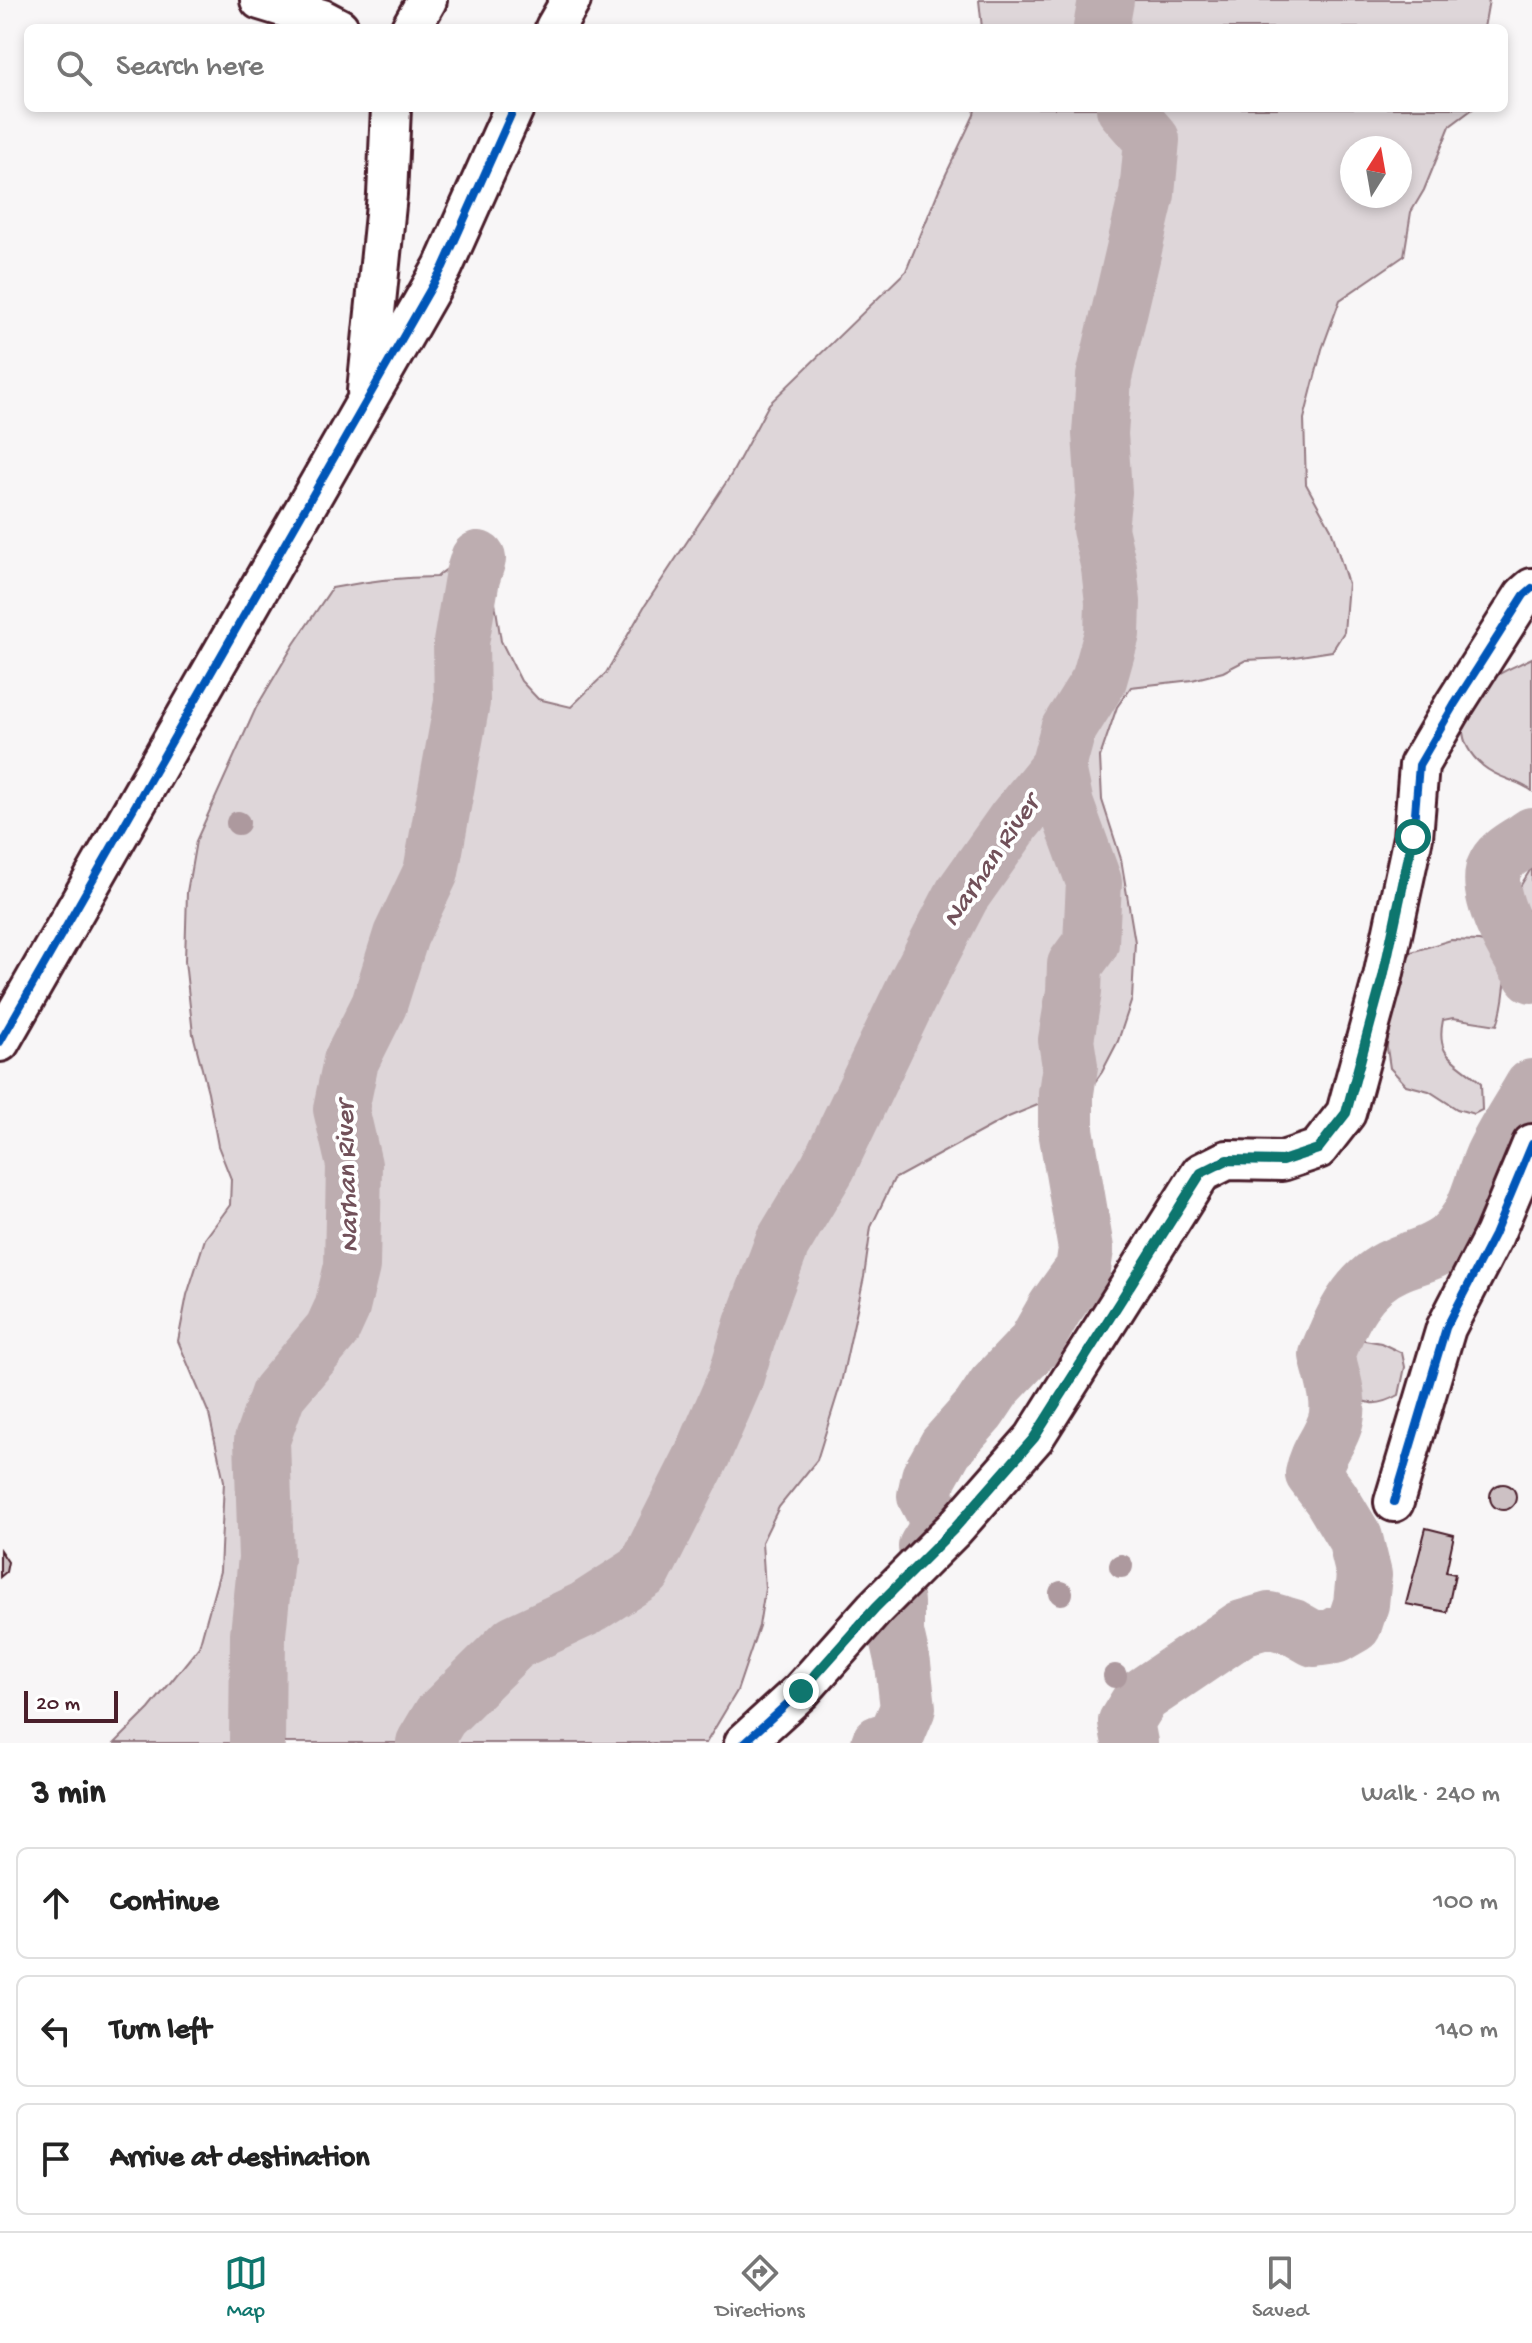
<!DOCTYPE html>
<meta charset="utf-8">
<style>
body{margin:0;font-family:"Gochi Hand",sans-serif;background:#f6f6f6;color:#222}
.compass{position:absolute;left:1340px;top:136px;width:72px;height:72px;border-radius:50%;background:#fff;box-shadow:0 4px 12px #0003;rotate:11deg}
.scale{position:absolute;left:24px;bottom:20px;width:94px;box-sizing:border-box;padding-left:8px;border:4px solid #4a1f2b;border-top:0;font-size:22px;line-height:28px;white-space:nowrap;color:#4a1f2b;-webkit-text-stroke:6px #fff;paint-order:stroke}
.stop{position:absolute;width:24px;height:24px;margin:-18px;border:6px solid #0f766e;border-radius:50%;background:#fff}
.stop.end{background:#0f766e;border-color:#fff;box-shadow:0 2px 8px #0008}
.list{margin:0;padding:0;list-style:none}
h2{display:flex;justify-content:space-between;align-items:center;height:104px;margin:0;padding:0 32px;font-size:34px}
h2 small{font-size:26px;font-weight:400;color:#767676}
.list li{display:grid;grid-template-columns:52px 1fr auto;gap:24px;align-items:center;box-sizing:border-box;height:112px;margin:0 16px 16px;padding:0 16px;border:2px solid #e0e0e0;border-radius:12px}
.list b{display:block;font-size:30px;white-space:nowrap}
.list em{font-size:26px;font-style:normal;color:#767676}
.icon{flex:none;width:44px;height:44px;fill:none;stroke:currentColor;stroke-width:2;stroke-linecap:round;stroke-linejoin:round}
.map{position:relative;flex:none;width:1532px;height:1743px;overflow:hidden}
.search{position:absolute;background:#fff;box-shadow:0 4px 12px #0003;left:24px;right:24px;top:24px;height:88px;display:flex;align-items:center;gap:20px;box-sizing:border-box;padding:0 28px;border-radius:12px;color:#767676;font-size:30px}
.sheet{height:488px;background:#fff}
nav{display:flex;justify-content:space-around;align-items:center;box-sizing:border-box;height:112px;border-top:2px solid #e0e0e0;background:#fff;font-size:22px;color:#767676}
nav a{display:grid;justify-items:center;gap:4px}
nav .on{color:#0f766e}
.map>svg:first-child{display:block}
.green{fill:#ded6d9;stroke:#947a82;stroke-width:2;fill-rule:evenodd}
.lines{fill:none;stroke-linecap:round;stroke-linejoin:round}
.river{stroke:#bdadb0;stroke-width:56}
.building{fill:#cdc1c4;stroke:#4a1f2b;stroke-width:2}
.minor-casing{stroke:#4a1f2b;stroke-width:44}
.minor{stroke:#fff;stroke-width:38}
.cycleway-casing{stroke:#fff;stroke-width:13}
.cycleway{stroke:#0057b8;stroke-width:8}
.tree{fill:#ad999e}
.route{stroke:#0f766e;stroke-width:10}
.labels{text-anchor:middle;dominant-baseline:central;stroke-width:8;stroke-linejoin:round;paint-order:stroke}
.water-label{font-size:28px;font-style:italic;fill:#72515a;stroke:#fff}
</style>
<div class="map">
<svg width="1532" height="1743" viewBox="0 0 1532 1743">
<rect width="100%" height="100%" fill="#f8f6f7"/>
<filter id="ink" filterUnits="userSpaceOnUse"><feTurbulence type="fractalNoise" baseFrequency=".0125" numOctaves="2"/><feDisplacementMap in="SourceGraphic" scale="16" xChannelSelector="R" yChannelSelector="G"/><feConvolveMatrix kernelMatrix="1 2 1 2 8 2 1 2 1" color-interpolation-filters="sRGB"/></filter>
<g filter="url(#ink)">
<path class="green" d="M 979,0 L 1489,0 L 1484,28 L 982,28 Z
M 975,108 L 1474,108 L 1450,126 L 1424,190 L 1411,212 L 1404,256 L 1340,300 L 1322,349 L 1304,419 L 1306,484 L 1331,529 L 1348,584 L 1344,632 L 1332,651 L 1288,658 L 1246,660 L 1223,672 L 1192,680 L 1131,687 L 1117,707 L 1100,757 L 1102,800 L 1121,859 L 1135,942 L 1132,999 L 1118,1041 L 1102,1072 L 1090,1089 L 1045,1102 L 1006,1118 L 894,1179 L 871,1227 L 864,1277 L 841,1383 L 817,1460 L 779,1507 L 762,1542 L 765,1589 L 759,1626 L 737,1691 L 706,1743 L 115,1743 L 149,1709 L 199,1647 L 220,1571 L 224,1481 L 209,1414 L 178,1341 L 187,1295 L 205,1239 L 230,1205 L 231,1179 L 218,1146 L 208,1092 L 193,1034 L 185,961 L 187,892 L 196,841 L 256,708 L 294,644 L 332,588 C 367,581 401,577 437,577 C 454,560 464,568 485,574 L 493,590 L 501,641 L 521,681 L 538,699 L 571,707 L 606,673 L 644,607 L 731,475 L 769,404 L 906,271 L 940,187 L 974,115 ZM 1400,148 L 1400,196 L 1352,196 L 1352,148 Z
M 1532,658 L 1532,791 C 1516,779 1500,780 1483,766 C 1447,735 1464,698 1498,675 C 1508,668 1521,664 1532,658 Z
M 1532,867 L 1532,911 L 1522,909 L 1516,893 Z
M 1451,940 L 1479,941 L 1498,946 L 1508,963 C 1504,984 1505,1005 1497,1025 L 1453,1018 L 1443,1020 C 1435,1059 1456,1059 1481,1083 L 1482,1110 L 1474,1114 L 1457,1109 L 1429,1091 L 1406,1085 L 1390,1068 L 1387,1048 L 1389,1006 L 1411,952 Z
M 1359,1339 L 1381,1343 L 1402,1353 L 1405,1367 L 1399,1395 C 1376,1408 1365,1405 1345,1390 L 1342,1369 L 1348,1344 Z"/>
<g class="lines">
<path class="river" d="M 1101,28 L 1106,0
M 1532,835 C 1520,845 1500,852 1494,868 C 1484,897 1517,951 1532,975
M 926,1547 L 936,1531 L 935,1515 L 925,1496 L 929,1477 L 946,1447 L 979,1410 L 995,1386 L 1034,1345 L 1055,1308 L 1083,1269 L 1086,1249 L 1066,1130 L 1066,1093 L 1070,1066 L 1066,1040 L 1074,992 L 1075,965 L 1091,943 L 1094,882 L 1066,805 L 1058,767 L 1068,730 L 1099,680 L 1112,634 L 1113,602 L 1109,568 L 1100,529 L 1104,492 L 1100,434 L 1104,377 L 1147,194 L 1152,140 L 1124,108
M 257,1743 L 258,1634 L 266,1558 L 262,1440 L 278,1394 L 332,1330 L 342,1308 L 352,1266 L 354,1165 L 341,1109 L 351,1061 L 379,1005 L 401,935 L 431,872 L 462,702 L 461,643 L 472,578 L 478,559
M 424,1743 L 440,1716 L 515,1642 L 585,1609 L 644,1571 L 702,1456 L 735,1380 L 752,1324 L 782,1244 L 828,1167 L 915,985 L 962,895 L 1015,820 L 1058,767
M 879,1743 L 896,1737 L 908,1708 L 903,1664 L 896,1633 L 896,1602
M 1130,1743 L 1126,1722 L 1142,1696 L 1242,1628 L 1269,1620 L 1293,1627 L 1314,1639 L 1335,1636 L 1354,1625 L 1361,1604 L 1364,1575 L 1355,1538 L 1331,1498 L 1313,1474 C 1317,1453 1327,1445 1334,1426 C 1343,1404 1332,1377 1327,1355 C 1341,1319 1358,1281 1396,1265 C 1414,1257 1436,1253 1451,1239 C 1478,1213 1479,1188 1492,1157 C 1503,1133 1519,1110 1532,1087"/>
</g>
<path class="building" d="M1490 1497a13 13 0 1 1 26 0a13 13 0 1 1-26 0Z
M 1426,1528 L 1454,1535 L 1446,1572 L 1455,1574 L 1447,1612 L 1406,1604 Z
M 0,1550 L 8,1562 L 6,1572 L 0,1577 Z"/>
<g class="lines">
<defs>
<path id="minor" d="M 260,0 L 322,19 L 339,28
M 411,28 L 427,0
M 555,28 L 571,0
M 367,391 L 387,195 L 391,108
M 0,1042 L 443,267 L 514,108
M 1394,1502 L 1446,1328 L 1494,1235 L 1532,1144
M 744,1743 L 801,1691 L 875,1608 L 954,1529 L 1034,1438 L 1201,1173 L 1227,1160 L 1282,1161 L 1318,1149 L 1346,1113 L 1383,977 L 1413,837 L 1419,765 L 1454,705 L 1524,595 L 1532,588"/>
</defs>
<use href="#minor" class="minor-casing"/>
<use href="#minor" class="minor"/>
<defs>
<path id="cycleway" d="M 0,1042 L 443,267 L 514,108
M 1394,1502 L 1446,1328 L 1494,1235 L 1532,1144
M 744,1743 L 801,1691 L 875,1608 L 954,1529 L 1034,1438 L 1201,1173 L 1227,1160 L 1282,1161 L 1318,1149 L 1346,1113 L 1383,977 L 1413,837 L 1419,765 L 1454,705 L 1524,595 L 1532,588"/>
</defs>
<use href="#cycleway" class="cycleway-casing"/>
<use href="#cycleway" class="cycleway"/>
</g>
<g class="tree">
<circle cx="238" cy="823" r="12"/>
<circle cx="1121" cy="1566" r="12"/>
<circle cx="1061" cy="1593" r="12"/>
<circle cx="1115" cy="1676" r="12"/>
</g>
</g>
<g class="lines" filter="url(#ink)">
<path class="route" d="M 801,1691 L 875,1608 L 954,1529 L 1034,1438 L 1201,1173 L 1227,1160 L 1282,1161 L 1318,1149 L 1346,1113 L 1383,977 L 1413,837"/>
</g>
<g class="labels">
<g class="water-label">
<text transform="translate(992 862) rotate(-56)">Narhan River</text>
<text transform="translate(349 1177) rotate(-92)">Narhan River</text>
</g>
</g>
</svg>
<svg class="compass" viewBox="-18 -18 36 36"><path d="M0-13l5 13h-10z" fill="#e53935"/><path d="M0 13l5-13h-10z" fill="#767676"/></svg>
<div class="scale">20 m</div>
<div class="stop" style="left:1413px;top:837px"></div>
<div class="stop end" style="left:801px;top:1691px"></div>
<div class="search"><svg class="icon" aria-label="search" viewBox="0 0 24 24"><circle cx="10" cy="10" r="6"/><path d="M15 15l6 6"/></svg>Search here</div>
</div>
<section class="sheet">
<h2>3 min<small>Walk · 240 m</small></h2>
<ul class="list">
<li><svg class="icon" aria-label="ahead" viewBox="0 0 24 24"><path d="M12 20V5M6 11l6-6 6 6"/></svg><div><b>Continue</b></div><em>100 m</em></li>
<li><svg class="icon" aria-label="left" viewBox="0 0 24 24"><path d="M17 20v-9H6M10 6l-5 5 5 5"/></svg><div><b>Turn left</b></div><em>140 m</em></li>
<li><svg class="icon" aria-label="arrive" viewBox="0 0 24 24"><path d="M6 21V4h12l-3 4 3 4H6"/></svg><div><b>Arrive at destination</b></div></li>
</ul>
</section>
<nav>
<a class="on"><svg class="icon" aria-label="map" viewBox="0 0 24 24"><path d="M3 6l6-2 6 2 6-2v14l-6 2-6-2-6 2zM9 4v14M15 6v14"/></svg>Map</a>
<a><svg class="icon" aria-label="directions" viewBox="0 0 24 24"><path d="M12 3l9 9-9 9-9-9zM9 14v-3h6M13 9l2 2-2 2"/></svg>Directions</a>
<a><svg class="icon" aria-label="saved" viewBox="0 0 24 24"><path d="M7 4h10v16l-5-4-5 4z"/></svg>Saved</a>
</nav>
